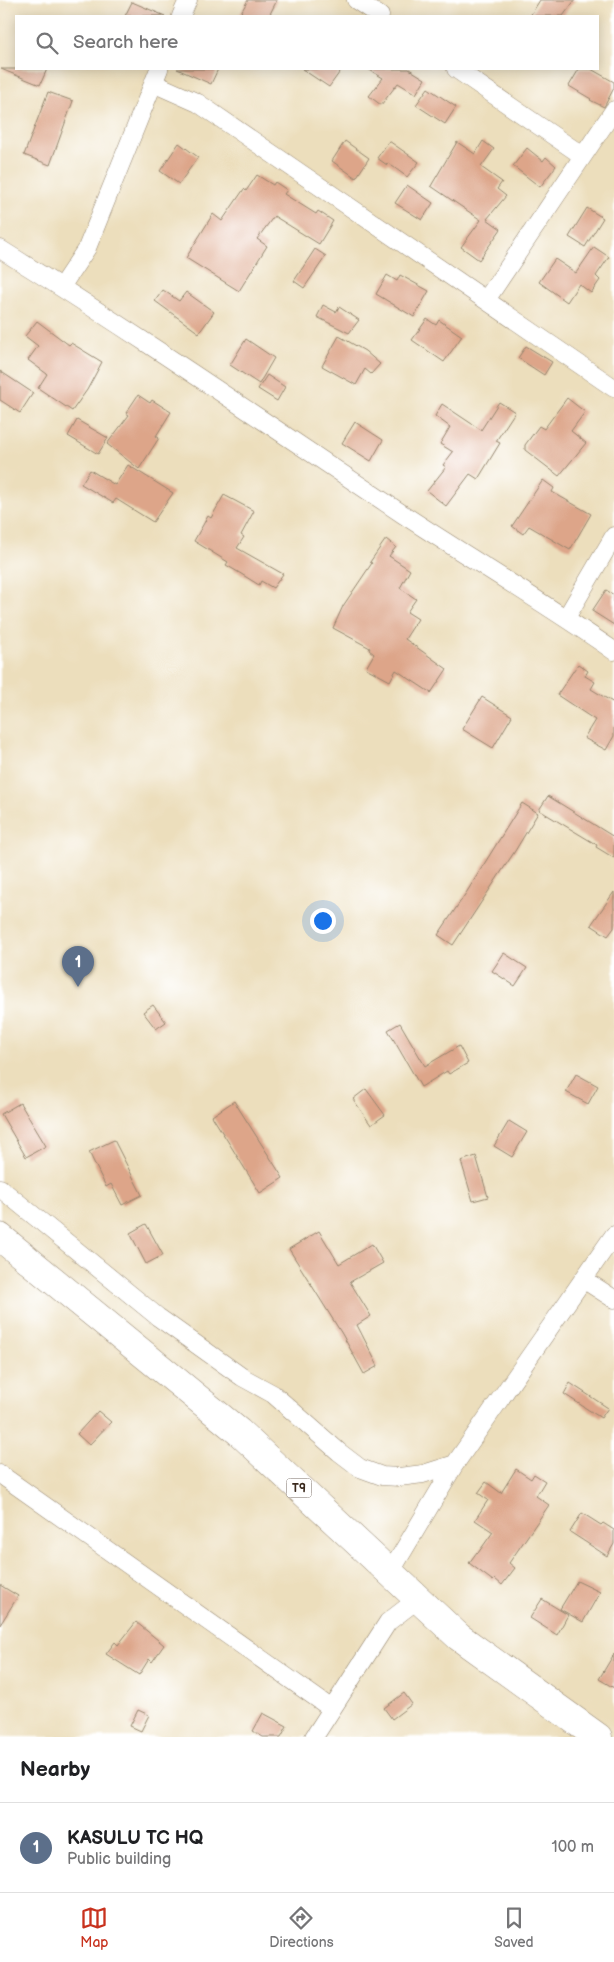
<!DOCTYPE html>
<style>
body{margin:0;font-family:"Balsamiq Sans",sans-serif;background:#f2f2f2;color:#202124}
.you{position:absolute;left:322px;top:920px;width:18px;height:18px;margin:-12px;border:4px solid #fff;border-radius:50%;background:#1a73e8;box-shadow:0 0 0 8px #1a73e833}
.badge{display:grid;place-items:center;width:32px;height:32px;border-radius:50%;background:#c8321e;color:#fff;font-size:16px;font-weight:700}
.pin{position:absolute;translate:-50% -41px;filter:drop-shadow(0 1px 2px #0008)}
.pin::after{content:'';position:absolute;top:26px;width:18px;height:15px;background:inherit;clip-path:polygon(0 0,100% 0,50% 100%)}
.list{margin:0;padding:0;list-style:none}
h2{display:flex;justify-content:space-between;align-items:center;height:65px;margin:0;padding:0 20px;font-size:21px}
h2 small{font-size:16px;font-weight:400;color:#757577}
.list li{display:grid;grid-template-columns:32px 1fr auto;gap:15px;align-items:center;box-sizing:border-box;height:90px;padding:0 20px;border-top:1px solid #e0e0e0}
.list b{display:block;font-size:19px;white-space:nowrap}
.list p{margin:0;font-size:16px;white-space:nowrap;color:#757577}
.list em{font-size:16px;font-style:normal;color:#757577}
.icon{flex:none;width:28px;height:28px;fill:none;stroke:currentColor;stroke-width:2;stroke-linecap:round;stroke-linejoin:round}
.map{position:relative;flex:none;width:614px;height:1737px;overflow:hidden}
.search{position:absolute;background:#fff;box-shadow:0 2px 12px #0003;left:15px;right:15px;top:15px;height:55px;display:flex;align-items:center;gap:12px;box-sizing:border-box;padding:0 18px;border-radius:0px;color:#757577;font-size:19px}
.sheet{height:155px;background:#fff}
nav{display:flex;justify-content:space-around;align-items:center;box-sizing:border-box;height:70px;border-top:1px solid #e0e0e0;background:#fff;font-size:14px;color:#757577}
nav a{display:grid;justify-items:center;gap:2px}
nav .on{color:#c8321e}
.map>svg:first-child{display:block}
.building{fill:#dda589}
.lines{fill:none;stroke-linecap:round;stroke-linejoin:round}
.minor-casing{stroke:#94846d;stroke-width:19}
.trunk-casing{stroke:#94846d;stroke-width:29}
.minor{stroke:#fff;stroke-width:18}
.trunk{stroke:#fff;stroke-width:28}
.labels{text-anchor:middle;dominant-baseline:central;stroke-width:4.5;stroke-linejoin:round;paint-order:stroke}
.shield{fill:#fff;stroke:#766a62;stroke-width:1}
.shield-label{font-size:12px;font-weight:bold;fill:#3b2a1e}
</style>
<div class="map">
<svg width="614" height="1737" viewBox="0 0 614 1737">
<rect width="100%" height="100%" fill="#fff"/>
<filter id="ink" filterUnits="userSpaceOnUse"><feTurbulence type="fractalNoise" baseFrequency=".02" numOctaves="2"/><feDisplacementMap in="SourceGraphic" scale="10" xChannelSelector="R" yChannelSelector="G"/><feConvolveMatrix kernelMatrix="1 2 1 2 8 2 1 2 1" color-interpolation-filters="sRGB"/></filter>
<filter id="wash" filterUnits="userSpaceOnUse"><feTurbulence type="fractalNoise" baseFrequency=".0096" numOctaves="4" result="noise"/><feDisplacementMap in="SourceGraphic" scale="20" xChannelSelector="R" yChannelSelector="G"/><feGaussianBlur stdDeviation="1.12" result="paint"/><feColorMatrix in="noise" values="0 0 0 0 0 0 0 0 0 0 0 0 0 0 0 0 0 1.4 0 .05"/><feComposite in="paint" operator="in"/></filter>
<g filter="url(#wash)">
<rect width="100%" height="100%" fill="#ecdebc"/>
<g id="blocks">
<path class="building" d="M 248,0 L 277,0 L 269,16 L 239,16 Z
M 540,0 L 575,0 L 563,16 L 530,16 Z
M 132,2 L 165,16 L 125,16 Z
M 1,69 L 47,69 L 40,85 Z
M 177,69 L 218,69 L 211,84 Z
M 302,69 L 342,69 L 329,87 Z
M 368,69 L 409,69 L 425,79 L 416,94 L 398,83 L 381,105 L 369,96 L 383,78 Z
M 579,69 L 591,69 L 614,82 L 614,88 L 604,107 L 590,100 L 591,99 L 569,86 Z
M 428,88 L 456,107 L 445,124 L 416,105 Z
M 48,92 L 73,101 L 50,165 L 24,155 Z
M 345,141 L 369,158 L 356,178 L 332,161 Z
M 389,141 L 419,162 L 407,177 L 388,163 L 387,165 L 377,158 Z
M 483,141 L 494,149 L 481,167 L 502,182 L 497,189 L 506,196 L 487,219 L 501,229 L 479,260 L 461,247 L 481,220 L 431,186 L 457,142 L 475,154 Z
M 179,143 L 198,157 L 179,184 L 160,171 Z
M 527,148 L 543,161 L 546,157 L 556,166 L 540,187 L 513,166 Z
M 257,175 L 273,185 L 275,182 L 287,190 L 284,194 L 316,214 L 318,211 L 333,221 L 319,244 L 274,216 L 257,239 L 267,246 L 239,291 L 186,258 L 213,214 L 222,221 L 244,189 L 246,191 Z
M 407,185 L 433,203 L 422,220 L 395,203 Z
M 587,208 L 603,218 L 585,247 L 569,237 Z
M 594,247 L 609,257 L 596,276 L 600,280 L 591,293 L 579,284 L 567,302 L 539,282 L 555,259 L 576,273 Z
M 315,249 L 326,256 L 304,288 L 294,281 Z
M 387,275 L 397,281 L 400,275 L 429,291 L 414,317 L 376,294 Z
M 163,290 L 179,301 L 186,292 L 214,312 L 199,333 L 155,301 Z
M 323,305 L 336,312 L 339,307 L 359,320 L 349,333 L 317,317 Z
M 427,319 L 436,325 L 439,320 L 462,336 L 444,362 L 412,340 Z
M 37,321 L 69,345 L 71,343 L 102,362 L 87,390 L 72,411 L 38,388 L 47,374 L 28,360 L 38,346 L 25,336 Z
M 339,336 L 365,351 L 380,364 L 371,374 L 365,369 L 356,385 L 322,366 Z
M 246,339 L 274,358 L 259,384 L 230,365 Z
M 526,346 L 552,362 L 544,375 L 518,358 Z
M 0,371 L 33,393 L 20,413 L 0,400 Z
M 267,375 L 285,387 L 277,401 L 258,389 Z
M 138,395 L 150,403 L 152,400 L 171,412 L 156,436 L 159,438 L 139,469 L 107,444 L 129,415 L 126,413 Z
M 567,398 L 585,412 L 571,431 L 586,443 L 559,476 L 525,450 L 525,445 L 539,426 L 544,429 Z
M 499,402 L 515,412 L 496,441 L 500,443 L 478,479 L 470,474 L 446,506 L 427,491 L 446,467 L 443,465 L 453,452 L 440,444 L 450,427 L 435,416 L 442,404 L 481,430 Z
M 77,420 L 108,438 L 98,454 L 68,436 Z
M 355,422 L 383,440 L 371,461 L 342,443 Z
M 128,465 L 173,493 L 153,522 L 116,499 L 113,503 L 81,484 L 90,470 L 115,485 Z
M 543,480 L 554,488 L 552,492 L 591,514 L 570,550 L 529,526 L 523,534 L 512,526 Z
M 224,495 L 254,511 L 241,535 L 244,537 L 237,548 L 283,574 L 273,588 L 261,581 L 259,585 L 238,572 L 226,565 L 228,562 L 194,541 L 208,516 L 211,518 Z
M 386,539 L 396,547 L 389,556 L 410,570 L 400,588 L 416,599 L 407,612 L 418,619 L 405,639 L 447,669 L 431,693 L 396,670 L 390,681 L 366,668 L 374,654 L 369,650 L 370,648 L 333,628 L 343,606 L 372,563 L 370,562 Z
M 606,590 L 614,595 L 614,625 L 592,611 Z
M 578,664 L 588,671 L 585,676 L 595,682 L 591,689 L 614,703 L 614,736 L 606,750 L 584,738 L 595,720 L 557,695 Z
M 482,697 L 512,716 L 493,748 L 462,729 Z
M 548,796 L 614,837 L 614,858 L 596,847 L 597,845 L 539,810 Z
M 522,803 L 538,813 L 515,851 L 453,945 L 438,935 L 468,890 Z
M 614,892 L 614,928 L 608,936 L 591,925 Z
M 504,953 L 527,968 L 515,986 L 492,971 Z
M 153,1005 L 166,1022 L 156,1029 L 143,1012 Z
M 400,1023 L 425,1066 L 459,1046 L 468,1063 L 449,1074 L 447,1071 L 421,1087 L 388,1030 Z
M 576,1074 L 598,1086 L 588,1104 L 566,1092 Z
M 366,1089 L 385,1115 L 371,1125 L 353,1099 Z
M 234,1101 L 283,1178 L 260,1193 L 212,1116 Z
M 20,1103 L 46,1146 L 26,1157 L 1,1114 Z
M 509,1121 L 527,1132 L 512,1157 L 494,1146 Z
M 114,1140 L 142,1195 L 122,1205 L 111,1184 L 106,1187 L 89,1152 Z
M 476,1156 L 488,1197 L 473,1201 L 461,1161 Z
M 146,1224 L 163,1255 L 146,1264 L 130,1233 Z
M 319,1231 L 339,1264 L 372,1244 L 383,1263 L 350,1282 L 371,1316 L 357,1325 L 378,1366 L 364,1374 L 342,1334 L 289,1249 Z
M 570,1383 L 608,1408 L 601,1418 L 564,1394 Z
M 98,1411 L 111,1422 L 89,1445 L 77,1434 Z
M 516,1469 L 531,1479 L 534,1474 L 545,1481 L 536,1496 L 549,1505 L 509,1563 L 515,1568 L 502,1585 L 495,1579 L 493,1581 L 469,1563 L 477,1552 L 478,1553 L 493,1532 L 475,1520 L 488,1500 L 478,1493 L 486,1482 L 501,1493 Z
M 582,1513 L 601,1525 L 603,1523 L 614,1530 L 614,1544 L 607,1556 L 570,1532 Z
M 577,1581 L 600,1592 L 583,1622 L 560,1609 Z
M 0,1585 L 18,1596 L 0,1625 Z
M 542,1599 L 568,1615 L 557,1635 L 530,1618 Z
M 136,1622 L 164,1645 L 152,1662 L 149,1659 L 139,1675 L 106,1654 L 115,1642 L 118,1645 Z
M 614,1654 L 614,1688 L 599,1679 Z
M 404,1693 L 412,1704 L 392,1719 L 384,1708 Z
M 138,1710 L 149,1715 L 141,1731 L 130,1726 Z
M 263,1713 L 287,1726 L 281,1737 L 263,1737 L 253,1731 Z"/>
</g>
</g>
<g filter="url(#ink)">
<use href="#blocks" fill-opacity="0" stroke="#94846d" stroke-width="1"/>
<g class="lines">
<defs>
<path id="minor" d="M 356,0 L 380,16
M 181,16 L 188,0
M 456,69 L 583,156
M 153,83 L 198,103 L 614,388
M 0,249 C 137,334 270,426 404,515 C 474,561 545,603 614,651
M 61,287 L 87,248 L 159,69
M 486,300 L 614,110
M 566,618 L 614,536
M 0,1188 L 158,1317 L 242,1377 L 273,1394 L 339,1452 L 360,1468 L 382,1476 L 399,1477 L 423,1474 L 455,1464
M 583,1279 L 614,1299
M 0,1474 L 332,1709
M 390,1573 L 455,1464 L 614,1235
M 314,1737 L 388,1622 L 418,1599"/>
<path id="trunk" d="M 0,1237 L 239,1432 L 459,1637 L 598,1737"/>
</defs>
<use href="#minor" class="minor-casing"/>
<use href="#trunk" class="trunk-casing"/>
<use href="#minor" class="minor"/>
<use href="#trunk" class="trunk"/>
</g>
</g>
<g class="labels">
<rect class="shield" x="286.5" y="1478.5" width="25" height="19" rx="4"/>
<g class="shield-label">
<text x="299" y="1488">T9</text>
</g>
</g>
</svg>
<div class="you"></div>
<div class="pin badge" style="left:78px;top:987px;background:#5c6f8a">1</div>
<div class="search"><svg class="icon" aria-label="search" viewBox="0 0 24 24"><circle cx="10" cy="10" r="6"/><path d="M15 15l6 6"/></svg>Search here</div>
</div>
<section class="sheet">
<h2>Nearby<small></small></h2>
<ul class="list">
<li><span class="badge" style="background:#5c6f8a">1</span><div><b>KASULU TC HQ</b><p>Public building</p></div><em>100 m</em></li>
</ul>
</section>
<nav>
<a class="on"><svg class="icon" aria-label="map" viewBox="0 0 24 24"><path d="M3 6l6-2 6 2 6-2v14l-6 2-6-2-6 2zM9 4v14M15 6v14"/></svg>Map</a>
<a><svg class="icon" aria-label="directions" viewBox="0 0 24 24"><path d="M12 3l9 9-9 9-9-9zM9 14v-3h6M13 9l2 2-2 2"/></svg>Directions</a>
<a><svg class="icon" aria-label="saved" viewBox="0 0 24 24"><path d="M7 4h10v16l-5-4-5 4z"/></svg>Saved</a>
</nav>
